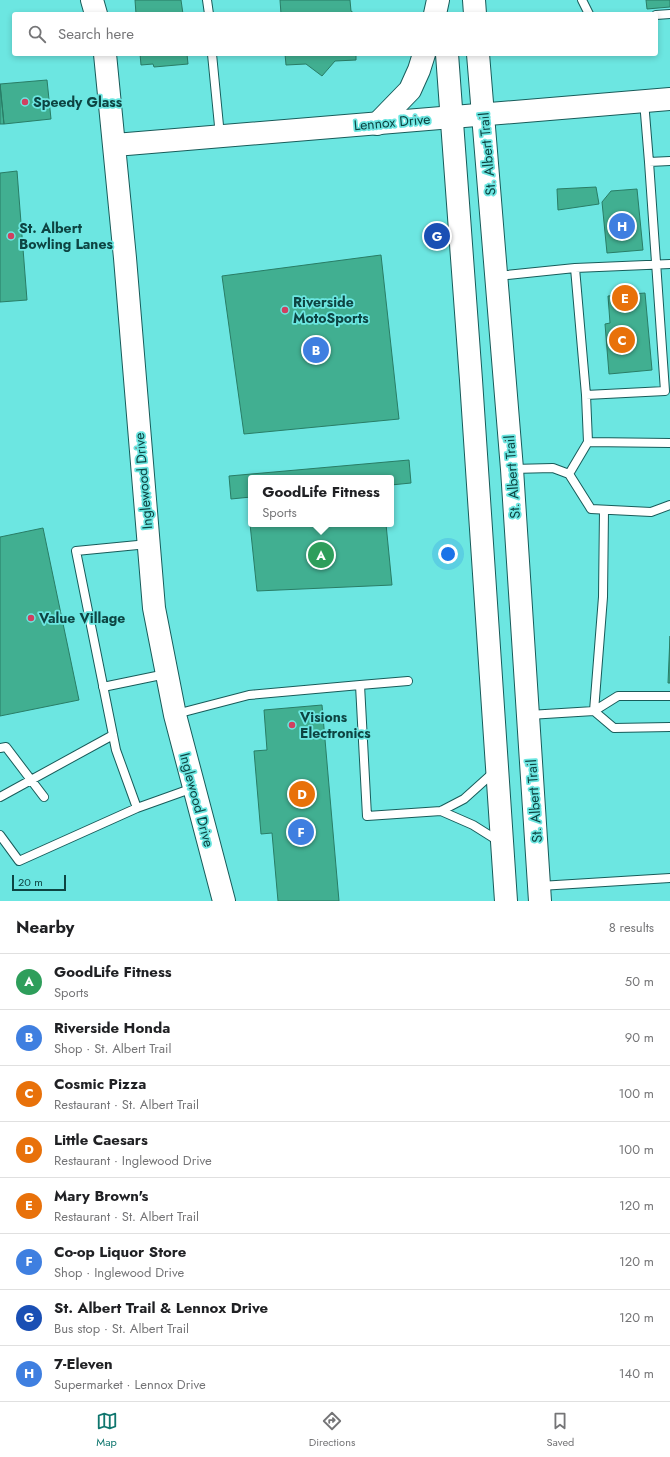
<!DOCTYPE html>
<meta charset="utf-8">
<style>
body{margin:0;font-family:Jost,sans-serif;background:#f2f2f2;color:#202124}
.scale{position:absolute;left:12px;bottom:10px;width:54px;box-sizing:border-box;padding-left:4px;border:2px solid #0d4442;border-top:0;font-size:11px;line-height:14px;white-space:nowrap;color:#0d4442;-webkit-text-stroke:3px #6ce6e1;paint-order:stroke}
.you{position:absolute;left:448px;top:554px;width:14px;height:14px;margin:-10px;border:3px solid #fff;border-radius:50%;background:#1a73e8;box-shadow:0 0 0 6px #1a73e833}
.badge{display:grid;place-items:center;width:26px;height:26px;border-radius:50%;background:#0f766e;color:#fff;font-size:13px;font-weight:700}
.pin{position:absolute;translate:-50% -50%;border:2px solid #fff;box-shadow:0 1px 4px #0006}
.popup{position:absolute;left:248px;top:475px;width:146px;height:52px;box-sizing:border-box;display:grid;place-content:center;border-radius:4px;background:#fff;filter:drop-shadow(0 1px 3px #0005);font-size:13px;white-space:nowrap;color:#757577}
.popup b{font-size:15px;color:#202124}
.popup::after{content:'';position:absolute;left:50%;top:100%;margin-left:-8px;border:8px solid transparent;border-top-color:#fff}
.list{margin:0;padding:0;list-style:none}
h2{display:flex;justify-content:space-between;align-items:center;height:52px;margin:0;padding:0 16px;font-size:17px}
h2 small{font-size:13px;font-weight:400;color:#757577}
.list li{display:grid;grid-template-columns:26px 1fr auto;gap:12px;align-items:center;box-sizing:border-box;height:56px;padding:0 16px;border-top:1px solid #e0e0e0}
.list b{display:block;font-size:15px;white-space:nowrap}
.list p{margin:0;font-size:13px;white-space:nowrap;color:#757577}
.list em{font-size:13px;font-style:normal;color:#757577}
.icon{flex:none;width:22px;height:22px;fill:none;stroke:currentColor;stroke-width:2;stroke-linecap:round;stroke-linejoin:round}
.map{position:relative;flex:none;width:670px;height:901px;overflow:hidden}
.search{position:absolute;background:#fff;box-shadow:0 2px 6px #0003;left:12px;right:12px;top:12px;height:44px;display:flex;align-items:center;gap:10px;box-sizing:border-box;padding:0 14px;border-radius:4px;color:#757577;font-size:15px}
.sheet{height:500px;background:#fff}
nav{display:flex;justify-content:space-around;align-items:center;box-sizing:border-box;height:56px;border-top:1px solid #e0e0e0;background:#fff;font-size:11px;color:#757577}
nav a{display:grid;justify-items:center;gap:2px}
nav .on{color:#0f766e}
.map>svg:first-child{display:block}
.building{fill:#41af91;stroke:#297d66}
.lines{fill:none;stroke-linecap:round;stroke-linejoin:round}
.lane-casing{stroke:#185c5a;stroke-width:10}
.secondary-casing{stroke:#185c5a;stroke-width:24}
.primary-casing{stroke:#185c5a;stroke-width:24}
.lane{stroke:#fff;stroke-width:8}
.secondary{stroke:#fff;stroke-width:22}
.primary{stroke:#fff;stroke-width:22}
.poi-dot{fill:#d04060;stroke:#6ce6e1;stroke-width:1.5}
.labels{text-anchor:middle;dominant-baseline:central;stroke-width:3.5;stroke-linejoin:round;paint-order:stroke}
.poi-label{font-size:14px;font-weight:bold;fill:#0d4442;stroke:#6ce6e1;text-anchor:start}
.street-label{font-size:14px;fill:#0d4442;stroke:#6ce6e1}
</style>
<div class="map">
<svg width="670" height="901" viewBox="0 0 670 901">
<rect width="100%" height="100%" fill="#6ce6e1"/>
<path class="building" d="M 135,0 L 181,0 L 183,14 L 136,14 Z
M 280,0 L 350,0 L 351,11 L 355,14 L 281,14 Z
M 646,0 L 670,0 L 670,7 L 647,9 Z
M 138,54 L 187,54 L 188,64 L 154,67 L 153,64 L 141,65 L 140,54 Z
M 285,54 L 356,54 L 356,60 L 335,61 L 322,76 L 306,64 L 286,65 Z
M 47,80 L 51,119 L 4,124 L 0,84 Z
M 0,84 L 4,124 L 0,124 Z
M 17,171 L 27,300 L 0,302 L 0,173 Z
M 596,187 L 599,204 L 558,210 L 557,189 Z
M 637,189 L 643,250 L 607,253 L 602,202 L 611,191 Z
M 381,255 L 399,419 L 244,434 L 222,276 Z
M 645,293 L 652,370 L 609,374 L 605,324 L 610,323 L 608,296 Z
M 409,460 L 411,483 L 391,485 L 391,478 L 251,478 L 251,497 L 231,499 L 229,476 Z
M 250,524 L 386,524 L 392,585 L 257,591 Z
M 43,528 L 79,700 L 0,716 L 0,537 Z
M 670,636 L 670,683 L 668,683 Z
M 322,705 L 339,901 L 278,901 L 272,833 L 261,834 L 254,751 L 267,750 L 264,710 Z"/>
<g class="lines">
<defs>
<path id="lane" d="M 207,0 L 209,14
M 582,0 L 589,14
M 656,15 L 670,14
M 212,54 L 220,136
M 644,101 L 649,162
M 575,268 L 670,264
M 497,276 L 575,268 L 586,395 L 588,442 L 569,474
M 586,395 L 665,391 L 649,162 L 670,161
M 588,442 L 670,443
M 512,469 L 553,468 L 569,474 L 591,509 L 651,512 L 670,505
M 604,510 L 603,597 L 594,711 L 614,728 L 670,727
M 360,685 L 408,681
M 103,687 L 166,674
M 176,714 L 249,695 L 360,685 L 367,816 L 441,811 L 464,799 L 494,772
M 529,715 L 594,711 L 618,696 L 670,696
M 0,748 L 6,747 L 44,797
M 0,797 L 113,735
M 137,808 L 116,750 L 76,551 L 148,544
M 441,811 L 473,825 L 500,842
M 0,835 L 19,861 L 137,808 L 193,788
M 540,886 L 670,878"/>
<path id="secondary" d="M 92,0 L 96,14
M 105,54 L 125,258 L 154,608 L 175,715 L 224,901
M 115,145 L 670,99"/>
<path id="primary" d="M 474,0 L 475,14
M 435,14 L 438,0
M 447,54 L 471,380 L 506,901
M 478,54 L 512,469 L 540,901
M 377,124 L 410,90 L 419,70 L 424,54"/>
</defs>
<use href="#lane" class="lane-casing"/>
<use href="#secondary" class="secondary-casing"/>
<use href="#primary" class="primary-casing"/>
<use href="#lane" class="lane"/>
<use href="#secondary" class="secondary"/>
<use href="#primary" class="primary"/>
</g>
<g class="poi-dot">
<circle cx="25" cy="102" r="4"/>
<circle cx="11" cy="236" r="4"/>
<circle cx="285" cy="310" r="4"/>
<circle cx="31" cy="618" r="4"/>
<circle cx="292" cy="725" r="4"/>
</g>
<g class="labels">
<g class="poi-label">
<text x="33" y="102">Speedy Glass</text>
<text x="19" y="228">St. Albert<tspan x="19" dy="16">Bowling Lanes</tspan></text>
<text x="293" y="302">Riverside<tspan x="293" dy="16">MotoSports</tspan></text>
<text x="39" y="618">Value Village</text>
<text x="300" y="717">Visions<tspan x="300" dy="16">Electronics</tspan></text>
</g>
<g class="street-label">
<text transform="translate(392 122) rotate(-5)">Lennox Drive</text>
<text transform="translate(487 154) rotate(-95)">St. Albert Trail</text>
<text transform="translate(512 477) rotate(-94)">St. Albert Trail</text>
<text transform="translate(143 481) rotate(-95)">Inglewood Drive</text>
<text transform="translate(197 800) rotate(75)">Inglewood Drive</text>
<text transform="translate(534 801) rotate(-94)">St. Albert Trail</text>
</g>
</g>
</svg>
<div class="scale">20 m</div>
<div class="you"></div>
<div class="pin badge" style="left:321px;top:555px;background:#2e9e5b">A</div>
<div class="popup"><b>GoodLife Fitness</b>Sports</div>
<div class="pin badge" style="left:316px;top:350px;background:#3f7fe0">B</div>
<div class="pin badge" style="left:622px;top:340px;background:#e8710a">C</div>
<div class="pin badge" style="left:302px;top:794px;background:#e8710a">D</div>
<div class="pin badge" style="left:625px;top:298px;background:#e8710a">E</div>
<div class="pin badge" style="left:301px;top:832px;background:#3f7fe0">F</div>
<div class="pin badge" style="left:437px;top:236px;background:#1a4fb4">G</div>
<div class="pin badge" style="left:622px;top:226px;background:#3f7fe0">H</div>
<div class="search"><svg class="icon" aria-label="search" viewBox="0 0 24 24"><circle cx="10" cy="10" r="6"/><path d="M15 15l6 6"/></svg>Search here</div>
</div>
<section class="sheet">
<h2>Nearby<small>8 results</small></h2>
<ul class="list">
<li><span class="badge" style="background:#2e9e5b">A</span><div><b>GoodLife Fitness</b><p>Sports</p></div><em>50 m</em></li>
<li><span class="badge" style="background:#3f7fe0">B</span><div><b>Riverside Honda</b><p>Shop · St. Albert Trail</p></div><em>90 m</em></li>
<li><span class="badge" style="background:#e8710a">C</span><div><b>Cosmic Pizza</b><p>Restaurant · St. Albert Trail</p></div><em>100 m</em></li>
<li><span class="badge" style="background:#e8710a">D</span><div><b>Little Caesars</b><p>Restaurant · Inglewood Drive</p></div><em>100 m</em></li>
<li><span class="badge" style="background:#e8710a">E</span><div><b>Mary Brown's</b><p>Restaurant · St. Albert Trail</p></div><em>120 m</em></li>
<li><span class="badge" style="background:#3f7fe0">F</span><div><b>Co-op Liquor Store</b><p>Shop · Inglewood Drive</p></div><em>120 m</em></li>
<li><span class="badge" style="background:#1a4fb4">G</span><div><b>St. Albert Trail &amp; Lennox Drive</b><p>Bus stop · St. Albert Trail</p></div><em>120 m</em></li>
<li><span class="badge" style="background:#3f7fe0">H</span><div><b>7-Eleven</b><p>Supermarket · Lennox Drive</p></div><em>140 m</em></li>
</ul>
</section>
<nav>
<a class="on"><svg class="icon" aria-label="map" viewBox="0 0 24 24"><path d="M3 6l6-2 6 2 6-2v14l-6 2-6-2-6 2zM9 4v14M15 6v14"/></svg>Map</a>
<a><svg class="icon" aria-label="directions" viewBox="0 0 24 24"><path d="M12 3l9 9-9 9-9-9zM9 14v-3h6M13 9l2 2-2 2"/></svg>Directions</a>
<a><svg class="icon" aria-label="saved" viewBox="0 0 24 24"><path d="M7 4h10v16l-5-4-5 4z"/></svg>Saved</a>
</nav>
